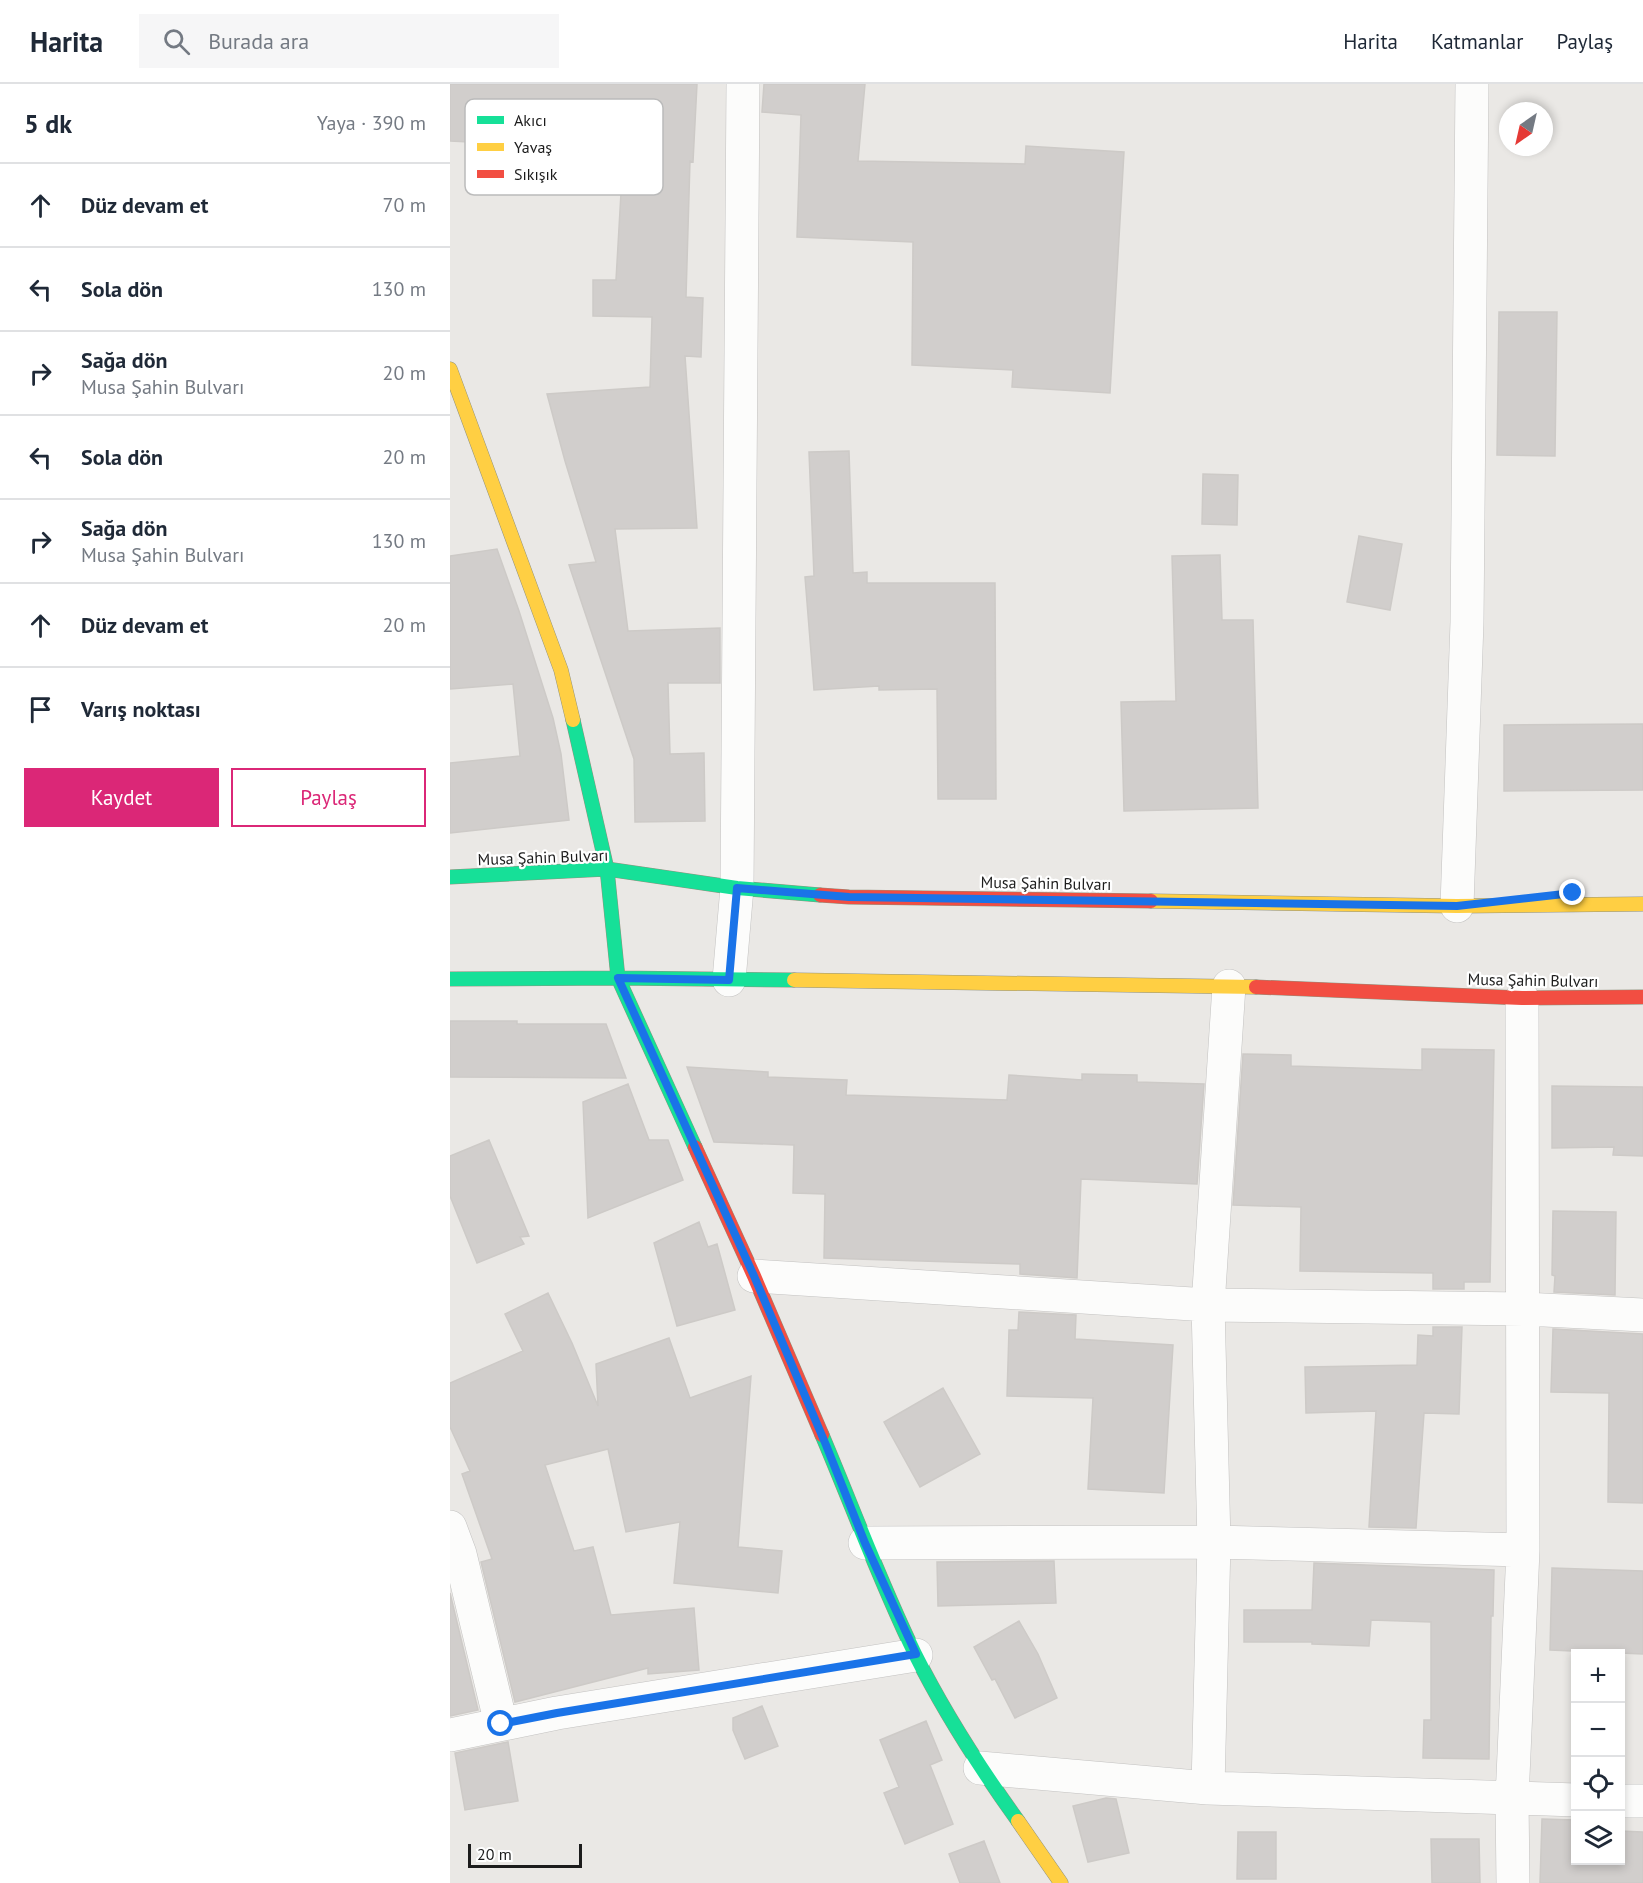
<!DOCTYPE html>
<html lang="tr">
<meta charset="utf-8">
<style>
body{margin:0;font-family:"PT Sans",sans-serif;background:#f6f6f7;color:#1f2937}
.controls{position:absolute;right:18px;bottom:18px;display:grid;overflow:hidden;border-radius:0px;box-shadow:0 3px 9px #0003}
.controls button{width:54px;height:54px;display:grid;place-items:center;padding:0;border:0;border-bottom:2px solid #e0e1e3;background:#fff;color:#1f2937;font:30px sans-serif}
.compass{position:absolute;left:1049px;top:18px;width:54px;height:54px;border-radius:50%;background:#fff;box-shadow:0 3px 9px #0003;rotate:214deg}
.scale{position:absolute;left:18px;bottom:15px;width:114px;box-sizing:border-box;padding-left:6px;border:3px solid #1c1c1c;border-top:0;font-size:16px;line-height:21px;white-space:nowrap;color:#1c1c1c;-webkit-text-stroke:4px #fff;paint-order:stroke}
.stop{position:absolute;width:18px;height:18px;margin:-14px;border:4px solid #1a73e8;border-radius:50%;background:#fff}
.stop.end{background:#1a73e8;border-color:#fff;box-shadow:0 2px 6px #0008}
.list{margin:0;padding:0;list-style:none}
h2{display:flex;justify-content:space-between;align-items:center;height:78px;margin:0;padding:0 24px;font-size:26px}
h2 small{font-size:20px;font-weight:400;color:#747a83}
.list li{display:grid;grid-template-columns:39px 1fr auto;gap:18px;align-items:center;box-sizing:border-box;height:84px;padding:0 24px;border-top:2px solid #e0e1e3}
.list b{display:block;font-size:22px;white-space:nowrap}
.list p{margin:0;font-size:20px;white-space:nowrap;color:#747a83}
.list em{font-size:20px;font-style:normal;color:#747a83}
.actions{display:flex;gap:12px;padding:18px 24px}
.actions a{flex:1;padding:14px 0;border:2px solid #db2777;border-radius:0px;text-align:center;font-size:21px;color:#db2777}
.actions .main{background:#db2777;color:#fff}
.icon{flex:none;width:33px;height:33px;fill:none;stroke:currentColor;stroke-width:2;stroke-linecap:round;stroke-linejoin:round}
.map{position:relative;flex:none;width:1193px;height:1799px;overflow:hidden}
header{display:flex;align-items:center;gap:36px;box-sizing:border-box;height:84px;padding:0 30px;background:#fff;border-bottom:2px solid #e0e1e3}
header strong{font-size:28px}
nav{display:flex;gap:33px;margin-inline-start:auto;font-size:21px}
.search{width:420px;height:54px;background:#f6f6f7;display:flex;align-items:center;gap:15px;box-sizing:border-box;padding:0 21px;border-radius:0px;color:#747a83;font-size:22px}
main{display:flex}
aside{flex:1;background:#fff}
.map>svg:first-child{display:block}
.building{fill:#d1cecc;stroke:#cdcac7;stroke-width:1.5}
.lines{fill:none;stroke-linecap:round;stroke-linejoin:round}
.street-casing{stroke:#c3c2c1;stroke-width:34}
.fast-casing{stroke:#91927e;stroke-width:15}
.slow-casing{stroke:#91927e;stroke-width:15}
.jam-casing{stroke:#91927e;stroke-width:15}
.street{stroke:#fcfcfb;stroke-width:33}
.fast{stroke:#16e098;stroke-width:14}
.slow{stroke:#ffcf43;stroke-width:14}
.jam{stroke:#f24e42;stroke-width:14}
.route{stroke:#1a73e8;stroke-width:8}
.labels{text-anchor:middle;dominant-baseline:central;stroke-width:4.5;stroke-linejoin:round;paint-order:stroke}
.street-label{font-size:16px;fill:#1c1c1c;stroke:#fff}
.key{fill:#fff;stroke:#bbb;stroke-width:1.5}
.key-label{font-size:16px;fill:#1c1c1c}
</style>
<header>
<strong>Harita</strong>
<div class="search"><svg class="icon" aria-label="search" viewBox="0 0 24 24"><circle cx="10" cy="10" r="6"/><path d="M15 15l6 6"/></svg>Burada ara</div>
<nav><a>Harita</a><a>Katmanlar</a><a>Paylaş</a></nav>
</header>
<main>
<aside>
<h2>5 dk<small>Yaya · 390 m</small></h2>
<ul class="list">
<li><svg class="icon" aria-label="ahead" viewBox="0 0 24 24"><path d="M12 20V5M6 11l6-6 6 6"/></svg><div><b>Düz devam et</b></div><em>70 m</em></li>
<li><svg class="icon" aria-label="left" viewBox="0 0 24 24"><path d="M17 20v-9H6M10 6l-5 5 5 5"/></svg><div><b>Sola dön</b></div><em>130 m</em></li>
<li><svg class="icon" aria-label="right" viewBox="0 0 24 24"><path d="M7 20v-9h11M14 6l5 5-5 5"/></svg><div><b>Sağa dön</b><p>Musa Şahin Bulvarı</p></div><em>20 m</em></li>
<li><svg class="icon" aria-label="left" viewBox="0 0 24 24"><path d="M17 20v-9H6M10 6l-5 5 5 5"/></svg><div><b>Sola dön</b></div><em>20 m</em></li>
<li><svg class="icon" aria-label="right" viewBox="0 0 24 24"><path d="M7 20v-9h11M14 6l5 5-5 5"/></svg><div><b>Sağa dön</b><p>Musa Şahin Bulvarı</p></div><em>130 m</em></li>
<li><svg class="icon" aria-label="ahead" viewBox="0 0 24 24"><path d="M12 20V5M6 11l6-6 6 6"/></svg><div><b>Düz devam et</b></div><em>20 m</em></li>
<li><svg class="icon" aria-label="arrive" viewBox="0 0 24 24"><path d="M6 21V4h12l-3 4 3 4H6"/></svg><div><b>Varış noktası</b></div></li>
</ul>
<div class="actions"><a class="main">Kaydet</a><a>Paylaş</a></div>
</aside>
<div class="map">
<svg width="1193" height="1799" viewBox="0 0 1193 1799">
<rect width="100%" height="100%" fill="#eae8e5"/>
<path class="building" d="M 0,0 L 247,0 L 243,78 L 240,77 L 236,213 L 253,214 L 251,273 L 235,272 L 247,444 L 165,445 L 178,547 L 270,544 L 270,599 L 218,599 L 220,670 L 254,669 L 255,737 L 185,738 L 184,675 L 119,481 L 146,478 L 115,377 L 97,310 L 200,303 L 202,233 L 143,232 L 143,196 L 166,196 L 173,74 L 109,70 L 109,53 L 39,59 L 0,57 Z
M 314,0 L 415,0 L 408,77 L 575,80 L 576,62 L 674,68 L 660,309 L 562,303 L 563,286 L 462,281 L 463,158 L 347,153 L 351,31 L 312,28 Z
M 1049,228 L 1107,228 L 1105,372 L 1047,371 Z
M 399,367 L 403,489 L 417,488 L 417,499 L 545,499 L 546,715 L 488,715 L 487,605 L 429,606 L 429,602 L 364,606 L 355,493 L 364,492 L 359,368 Z
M 753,390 L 788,391 L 787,441 L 752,440 Z
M 909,452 L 952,460 L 940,526 L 897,518 Z
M 47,465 L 69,527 L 103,634 L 111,670 L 119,736 L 0,749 L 0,679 L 70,672 L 63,600 L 0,605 L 0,472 Z
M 770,471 L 772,536 L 803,536 L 808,724 L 674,727 L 671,618 L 726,617 L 722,472 Z
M 1193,640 L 1193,706 L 1054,707 L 1054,641 Z
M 0,937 L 67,937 L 67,940 L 156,940 L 176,994 L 0,993 Z
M 972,965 L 1044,966 L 1040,1198 L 1014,1198 L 1014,1205 L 983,1205 L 983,1189 L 850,1187 L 851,1123 L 783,1121 L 793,970 L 841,971 L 841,982 L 972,986 Z
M 237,983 L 318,988 L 318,993 L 397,996 L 396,1011 L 557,1016 L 559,991 L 632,996 L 632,990 L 687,991 L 687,998 L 754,1000 L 747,1100 L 631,1095 L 627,1194 L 570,1190 L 570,1180 L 374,1174 L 375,1110 L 343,1109 L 344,1061 L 264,1058 Z
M 178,1000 L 199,1056 L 218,1056 L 233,1096 L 138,1134 L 133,1018 Z
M 1102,1002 L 1193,1003 L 1193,1072 L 1163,1071 L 1164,1063 L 1102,1064 Z
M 39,1056 L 79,1152 L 70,1153 L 74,1160 L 27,1179 L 0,1112 L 0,1072 Z
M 1103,1127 L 1166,1128 L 1165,1211 L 1104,1208 L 1105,1192 L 1102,1191 Z
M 249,1138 L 258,1163 L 267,1160 L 285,1226 L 227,1242 L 204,1159 Z
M 98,1209 L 122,1259 L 148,1322 L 146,1280 L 219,1254 L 240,1314 L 301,1292 L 288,1463 L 332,1467 L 328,1509 L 224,1499 L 230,1438 L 176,1448 L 158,1365 L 95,1381 L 124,1467 L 143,1463 L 161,1531 L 244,1524 L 249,1586 L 198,1590 L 198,1584 L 65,1618 L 31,1478 L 42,1475 L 12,1390 L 20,1387 L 0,1343 L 0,1299 L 73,1267 L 55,1230 Z
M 569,1228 L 626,1231 L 625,1255 L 723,1261 L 714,1409 L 638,1405 L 643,1314 L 557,1312 L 559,1246 L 568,1246 Z
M 983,1243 L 1012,1243 L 1009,1330 L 974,1329 L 966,1444 L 919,1443 L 926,1327 L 856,1329 L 855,1283 L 967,1281 L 968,1251 L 983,1252 Z
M 1103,1245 L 1193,1250 L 1193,1419 L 1158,1418 L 1159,1309 L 1101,1308 Z
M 493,1304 L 530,1370 L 470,1403 L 434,1338 Z
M 604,1477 L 606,1519 L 488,1522 L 487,1478 Z
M 864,1479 L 1044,1486 L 1043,1532 L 1041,1532 L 1039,1675 L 973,1674 L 974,1636 L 981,1636 L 981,1538 L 921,1536 L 919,1562 L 862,1560 L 862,1558 L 794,1558 L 794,1526 L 862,1526 Z
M 1102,1484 L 1193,1487 L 1193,1570 L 1100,1566 Z
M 0,1509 L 28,1626 L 0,1632 Z
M 569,1537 L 588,1570 L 607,1614 L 565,1634 L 545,1595 L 542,1596 L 524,1563 Z
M 312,1622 L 328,1662 L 295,1675 L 283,1646 L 283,1634 Z
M 476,1637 L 492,1676 L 480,1681 L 503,1740 L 455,1760 L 434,1709 L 449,1703 L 430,1656 Z
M 58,1658 L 68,1717 L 15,1726 L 5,1669 Z
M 656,1714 L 666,1715 L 679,1769 L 638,1778 L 623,1722 Z
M 1092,1735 L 1125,1736 L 1125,1776 L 1170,1776 L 1170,1747 L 1193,1748 L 1193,1799 L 1090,1799 Z
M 788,1748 L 826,1748 L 826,1795 L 787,1795 Z
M 981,1755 L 1029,1755 L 1030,1799 L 982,1799 Z
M 534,1757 L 550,1799 L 510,1799 L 499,1770 Z"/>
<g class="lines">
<defs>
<path id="street" d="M 1007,822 L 1017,538 L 1022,0
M 279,896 L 287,804 L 293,0
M 304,1192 L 758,1221 L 1074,1225 L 1193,1231
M 0,1443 L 10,1470 L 51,1640
M 415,1459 L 764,1458 L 1073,1466
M 0,1651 L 107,1629 L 466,1571
M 530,1684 L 758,1704 L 1126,1716
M 758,1704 L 764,1458 L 758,1221 L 779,902
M 1170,1717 L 1193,1717
M 1063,1799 L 1062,1715 L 1073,1466 L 1072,914"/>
<path id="fast" d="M 123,636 L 157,785 L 168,894 L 245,1063
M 0,793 L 157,785 L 287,804 L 370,811
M 0,895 L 168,894 L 344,896
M 372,1351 C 403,1424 430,1498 465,1570 C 494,1628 530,1684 568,1737"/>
<path id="slow" d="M 0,285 L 111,586 L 123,636
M 701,817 L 1007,822 L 1193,820
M 344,896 L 806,903
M 568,1737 L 611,1799"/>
<path id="jam" d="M 370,811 L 399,813 L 701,817
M 806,903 L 1072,914 L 1193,913
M 245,1063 L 304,1192 L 372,1351"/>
</defs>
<use href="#street" class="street-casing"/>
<use href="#fast" class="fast-casing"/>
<use href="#slow" class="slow-casing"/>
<use href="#jam" class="jam-casing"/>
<use href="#street" class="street"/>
<use href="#fast" class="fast"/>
<use href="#slow" class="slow"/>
<use href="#jam" class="jam"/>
</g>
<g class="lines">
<path class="route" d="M 51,1640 L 107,1629 L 466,1570 L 415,1459 L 376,1361 L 304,1192 L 168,894 L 279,896 L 287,804 L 399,813 L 1007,822 L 1123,809"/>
</g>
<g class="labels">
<g class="street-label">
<text transform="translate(93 773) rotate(-2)">Musa Şahin Bulvarı</text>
<text transform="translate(596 799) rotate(1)">Musa Şahin Bulvarı</text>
<text transform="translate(1083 896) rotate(1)">Musa Şahin Bulvarı</text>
</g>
</g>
<rect x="15" y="15" width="198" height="96" rx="9" class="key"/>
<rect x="27" y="32" width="27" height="8" fill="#16e098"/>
<rect x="27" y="59" width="27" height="8" fill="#ffcf43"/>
<rect x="27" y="86" width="27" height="8" fill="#f24e42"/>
<g class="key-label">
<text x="64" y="42">Akıcı</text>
<text x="64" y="69">Yavaş</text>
<text x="64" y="96">Sıkışık</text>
</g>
</svg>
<div class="controls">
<button>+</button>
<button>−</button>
<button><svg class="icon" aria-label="locate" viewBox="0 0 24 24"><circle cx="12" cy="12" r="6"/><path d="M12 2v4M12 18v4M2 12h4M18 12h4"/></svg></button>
<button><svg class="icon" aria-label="layers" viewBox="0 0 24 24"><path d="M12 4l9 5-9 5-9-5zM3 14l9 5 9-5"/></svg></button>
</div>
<svg class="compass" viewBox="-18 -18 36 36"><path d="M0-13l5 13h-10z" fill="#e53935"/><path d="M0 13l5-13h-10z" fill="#747a83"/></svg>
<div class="scale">20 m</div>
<div class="stop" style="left:51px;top:1640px"></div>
<div class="stop end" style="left:1123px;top:809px"></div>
</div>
</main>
